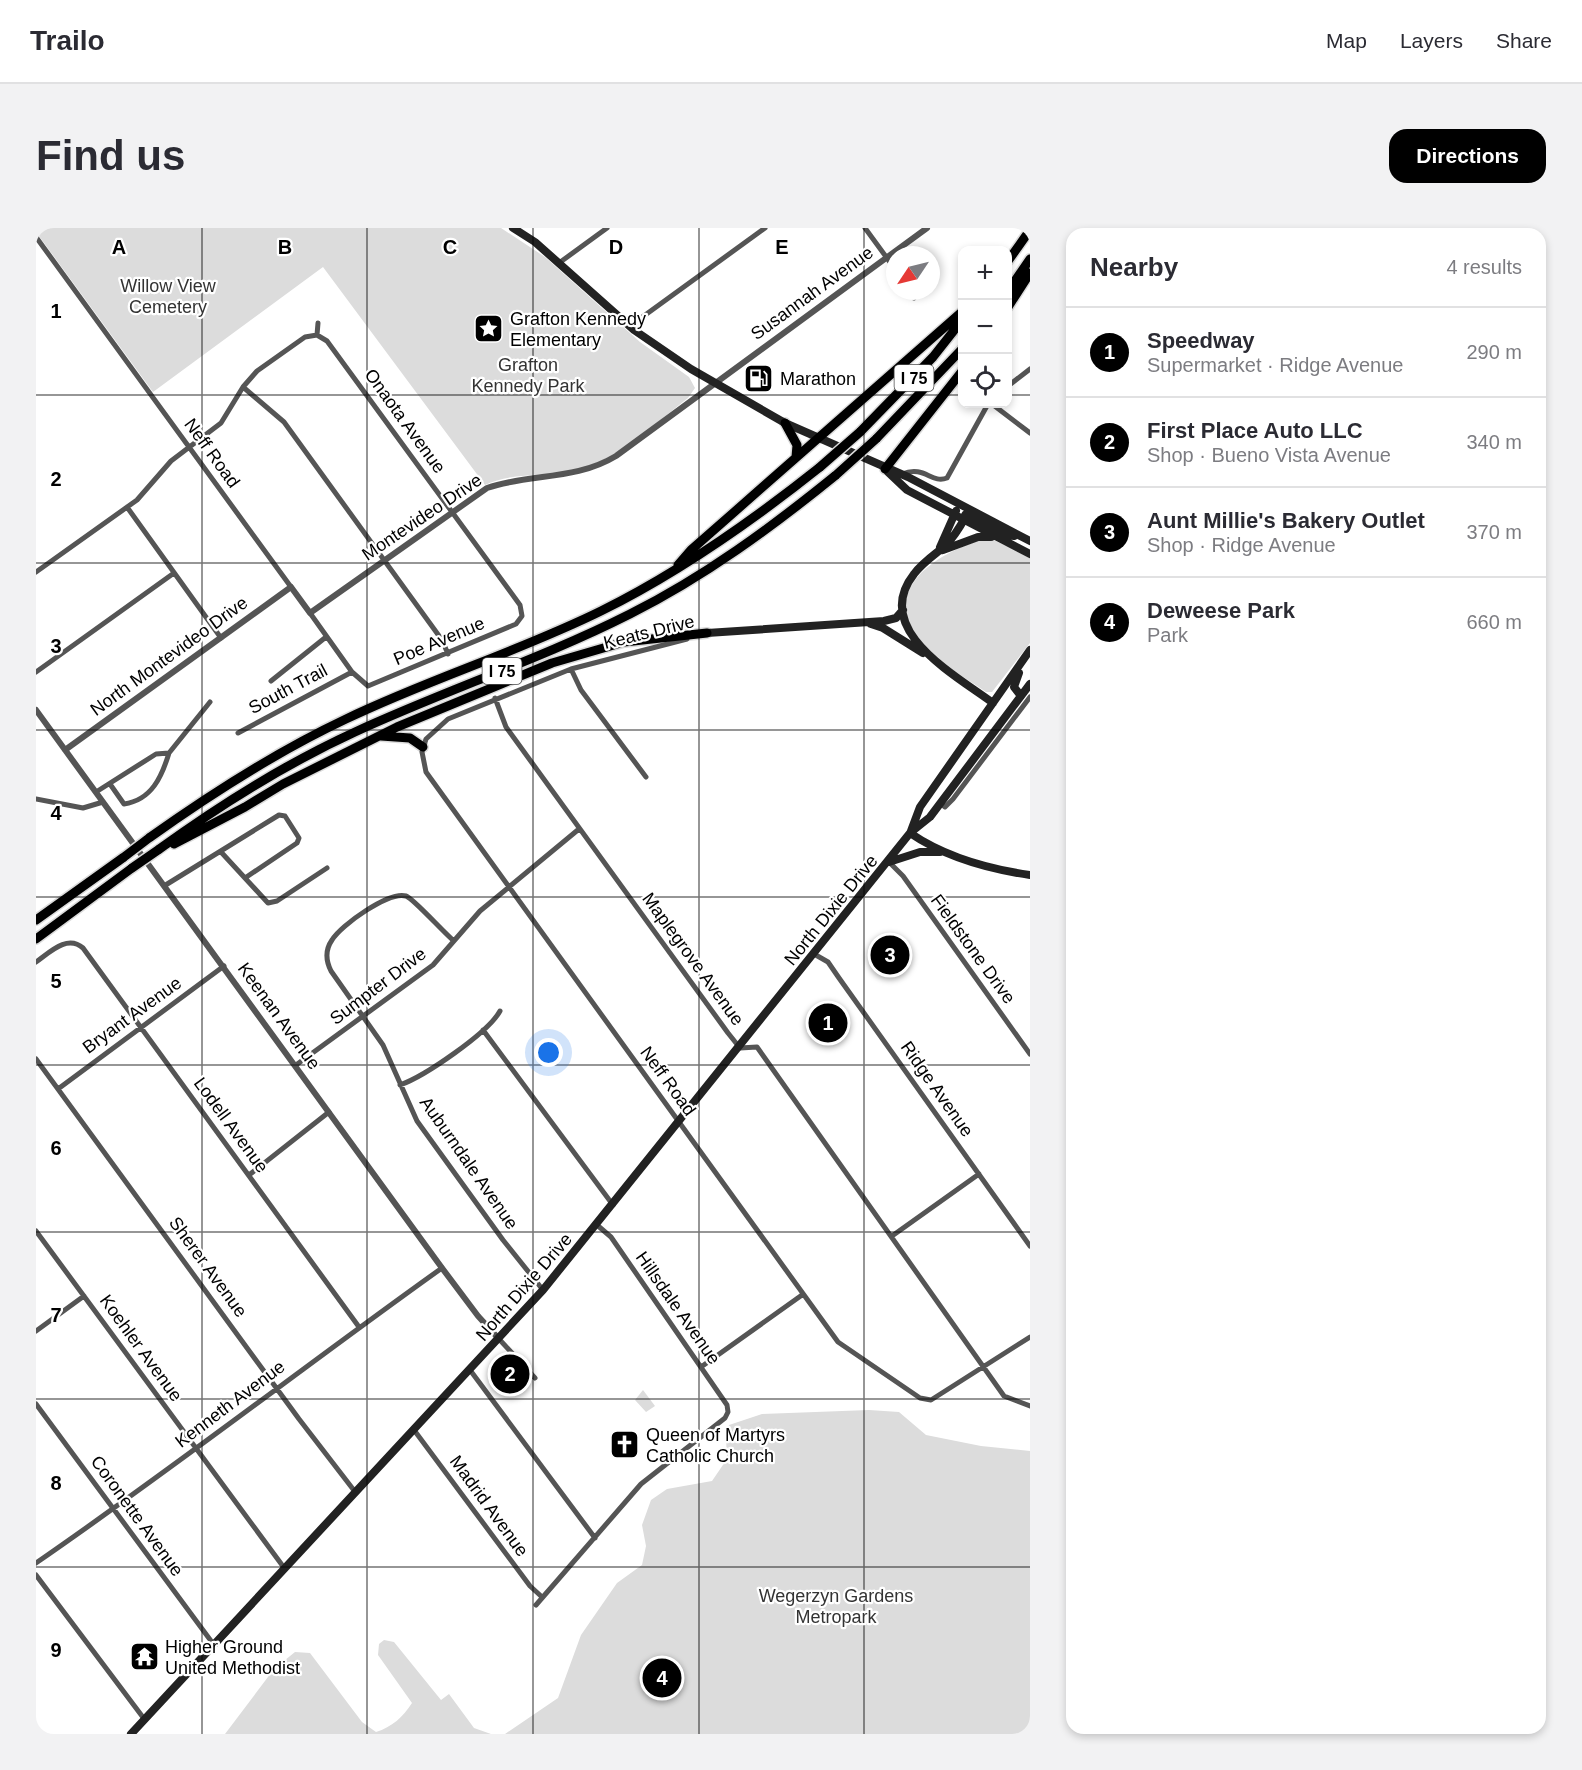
<!DOCTYPE html>
<meta charset="utf-8">
<style>
body{margin:0;font-family:Arial,sans-serif;background:#f2f2f3;color:#2b2b33}
.controls{position:absolute;right:18px;top:18px;display:grid;overflow:hidden;border-radius:12px;box-shadow:0 3px 9px #0003}
.controls button{width:54px;height:54px;display:grid;place-items:center;padding:0;border:0;border-bottom:2px solid #e1e1e2;background:#fff;color:#2b2b33;font:30px sans-serif}
.compass{position:absolute;left:850px;top:18px;width:54px;height:54px;border-radius:50%;background:#fff;box-shadow:0 3px 9px #0003;rotate:235deg}
.you{position:absolute;left:513px;top:825px;width:21px;height:21px;margin:-15px;border:4px solid #fff;border-radius:50%;background:#1a73e8;box-shadow:0 0 0 9px #1a73e833}
.badge{display:grid;place-items:center;width:39px;height:39px;border-radius:50%;background:#000;color:#fff;font-size:20px;font-weight:700}
.pin{position:absolute;translate:-50% -50%;border:3px solid #fff;box-shadow:0 2px 6px #0006}
.list{margin:0;padding:0;list-style:none}
h2{display:flex;justify-content:space-between;align-items:center;height:78px;margin:0;padding:0 24px;font-size:26px}
h2 small{font-size:20px;font-weight:400;color:#7c7c81}
.list li{display:grid;grid-template-columns:39px 1fr auto;gap:18px;align-items:center;box-sizing:border-box;height:90px;padding:0 24px;border-top:2px solid #e1e1e2}
.list b{display:block;font-size:22px;white-space:nowrap}
.list p{margin:0;font-size:20px;white-space:nowrap;color:#7c7c81}
.list em{font-size:20px;font-style:normal;color:#7c7c81}
.icon{flex:none;width:33px;height:33px;fill:none;stroke:currentColor;stroke-width:2;stroke-linecap:round;stroke-linejoin:round}
.map{position:relative;flex:none;width:994px;height:1506px;overflow:hidden;border-radius:18px}
header{display:flex;align-items:center;gap:36px;box-sizing:border-box;height:84px;padding:0 30px;background:#fff;border-bottom:2px solid #e1e1e2}
header strong{font-size:28px}
nav{display:flex;gap:33px;margin-inline-start:auto;font-size:21px}
.intro{display:flex;align-items:center;justify-content:space-between;box-sizing:border-box;height:144px;padding:0 36px}
h1{margin:0;font-size:42px}
.button{padding:15px 27px;border-radius:18px;background:#000;color:#fff;font-size:21px;font-weight:700}
main{display:flex;gap:36px;padding:0 36px}
aside{flex:1;background:#fff;border-radius:18px;box-shadow:0 3px 9px #0003}
.map>svg:first-child{display:block}
.green{fill:#dcdcdc}
.lines{fill:none;stroke-linecap:round;stroke-linejoin:round}
.motorway-casing{stroke:#dbdbdb;stroke-width:12}
.minor{stroke:#555;stroke-width:5}
.tertiary{stroke:#555;stroke-width:6}
.secondary{stroke:#222;stroke-width:8}
.motorway{stroke:#000;stroke-width:9}
.motorway-bridge-casing{stroke:#dbdbdb;stroke-width:12;stroke-linecap:butt}
.motorway-bridge{stroke:#000;stroke-width:9}
.grid{fill:none;stroke:#000;stroke-width:1.5;stroke-opacity:0.55}
.labels{text-anchor:middle;dominant-baseline:central;stroke-width:4.5;stroke-linejoin:round;paint-order:stroke}
.shield{fill:#fff;stroke:#4c4c4c;stroke-width:1.5}
.shield-label{font-size:16px;font-weight:bold;fill:#000}
.park-label{font-size:18px;fill:#333;stroke:#fff}
.street-label{font-size:18px;fill:#000;stroke:#fff}
.poi-label{font-size:18px;fill:#000;stroke:#fff;text-anchor:start}
.grid-label{font-size:20px;text-anchor:middle;font-weight:bold;fill:#000;stroke:#fff;stroke-width:4.5;stroke-linejoin:round;paint-order:stroke}
</style>
<header>
<strong>Trailo</strong>
<nav><a>Map</a><a>Layers</a><a>Share</a></nav>
</header>
<div class="intro"><h1>Find us</h1><a class="button">Directions</a></div>
<main>
<div class="map">
<svg width="994" height="1506" viewBox="0 0 994 1506">
<rect width="100%" height="100%" fill="#fff"/>
<path class="green" d="M 0,0 L 465,0 L 509,29 L 604,114 L 653,149 L 659,160 L 652,170 C 618,196 582,232 540,242 C 510,249 476,244 449,257 L 287,39 L 117,164 L 0,4 Z
M 947,311 L 956,311 L 994,330 L 994,415 L 956,464 L 950,464 C 930,450 894,430 881,410 C 845,357 904,325 947,311 Z
M 607,1162 L 619,1178 L 610,1184 L 599,1172 Z
M 833,1182 L 863,1184 L 890,1207 L 945,1218 L 994,1223 L 994,1506 L 469,1506 L 522,1470 L 545,1407 L 581,1355 L 606,1337 L 610,1318 L 606,1297 L 615,1272 L 631,1261 L 676,1253 L 691,1231 L 690,1210 L 693,1197 L 726,1186 Z
M 348,1412 L 358,1414 L 405,1472 L 413,1466 L 438,1500 L 455,1506 L 189,1506 L 238,1441 L 259,1424 L 274,1425 L 326,1494 L 340,1504 C 356,1499 367,1489 376,1475 L 342,1427 L 343,1416 Z"/>
<g class="lines">
<defs>
<path id="motorway" d="M 972,33 L 994,2
M 972,63 L 994,31
M 972,79 L 994,45
M 749,195 L 761,217 L 760,229
M 824,204 L 897,129 L 927,91
M 840,211 L 927,120
M 849,241 L 927,142
M 642,337 L 655,322 L 927,83
M 345,508 L 374,510 L 387,519
M 113,610 C 176,565 240,524 310,491 C 393,451 482,424 565,383 C 644,344 715,294 784,239
M 138,616 L 209,579 L 247,556 L 361,499 L 516,435 L 588,414 L 671,405
M 122,622 C 184,577 249,536 319,504 C 410,462 505,431 594,386 C 668,349 736,299 800,247
M 0,692 L 88,629
M 0,711 L 96,640"/>
</defs>
<use href="#motorway" class="motorway-casing"/>
<path class="minor" d="M 829,0 L 859,41
M 0,9 L 255,359
M 523,35 L 571,0
M 874,63 L 878,70
M 594,98 L 729,0
M 281,107 L 282,95
M 972,158 L 994,141
M 207,159 L 248,194 L 406,412 L 412,426
M 956,176 L 994,205
M 866,246 C 889,237 895,256 911,250 L 952,176
M 91,279 L 185,410
M 0,344 L 101,272 L 135,233 L 185,195 L 207,159 L 221,143 L 269,109 L 281,107 L 291,113 L 484,377 L 486,388 L 480,396 L 332,458 L 316,444 L 274,385
M 651,411 L 535,441 L 412,491 L 390,511 L 386,524 L 390,544 L 802,1114 L 884,1170 L 895,1172 L 994,1109
M 535,441 L 545,462 L 610,549
M 0,444 L 138,345
M 235,453 L 290,409
M 459,470 L 470,499 L 692,805 L 704,820 L 721,819 L 968,1168 L 994,1178
M 202,505 L 316,444
M 74,556 L 88,576 C 116,572 126,548 133,525
M 60,564 L 120,526 L 133,525 L 174,474
M 0,571 L 47,580 L 67,574
M 904,575 L 909,579 L 917,571 L 994,469
M 185,624 L 232,675 L 241,673 L 291,640
M 853,634 L 867,648 L 994,826
M 128,658 L 243,587 L 249,588 L 263,610 L 261,615 L 209,650
M 418,713 C 408,705 377,670 370,668 C 353,663 305,697 296,712 C 289,722 290,733 295,743 L 347,817 L 381,893 L 467,1012 L 507,1062
M 778,726 L 792,734 L 803,750 L 994,1018
M 0,734 C 13,725 31,706 47,720 L 323,1099
M 447,802 L 577,977
M 0,831 L 263,1191 L 320,1265
M 260,837 L 397,737 L 444,683 L 543,601
M 364,857 C 389,848 452,805 464,783
M 22,861 L 188,738
M 213,947 L 293,884
M 0,1003 L 249,1341
M 856,1008 L 943,946
M 0,1103 L 48,1068
M 463,1111 L 499,1150
M 665,1139 L 766,1067
M 434,1142 L 559,1310
M 0,1176 L 178,1417
M 378,1202 L 494,1358 L 506,1369
M 0,1335 C 138,1240 270,1137 406,1040
M 0,1347 L 109,1492
M 500,1377 L 605,1256 L 689,1190 L 692,1184 L 691,1177 L 575,1009 L 561,997"/>
<path class="tertiary" d="M 0,482 L 406,1040 L 442,1088 L 463,1111
M 29,522 L 255,359 L 274,385 L 451,260 C 494,245 539,253 580,228 L 891,0"/>
<path class="secondary" d="M 477,0 L 499,14 L 598,102 L 655,141 L 749,195 L 872,249 L 994,313
M 852,244 L 871,262 L 994,326
M 929,287 L 963,305 L 978,308
M 930,288 C 924,299 918,309 909,318 C 898,327 886,335 878,346 C 834,402 921,448 957,475
M 904,319 L 920,283
M 907,322 L 942,309 L 955,309
M 835,396 L 847,400 L 887,425
M 671,405 L 848,393 L 860,390 L 867,382
M 983,445 L 978,459 L 985,468
M 875,603 L 884,579 L 994,422
M 874,605 C 909,629 952,641 994,647
M 853,634 L 884,624 L 904,624
M 95,1506 L 507,1062 L 874,605 L 894,589 L 994,456"/>
<use href="#motorway" class="motorway"/>
<defs>
<path id="motorway-bridge" d="M 784,239 L 824,204
M 800,247 L 840,211
M 88,629 L 113,610
M 96,640 L 122,622"/>
</defs>
<use href="#motorway-bridge" class="motorway-bridge-casing"/>
<use href="#motorway-bridge" class="motorway-bridge"/>
</g>
<path class="grid" d="M 166,0 L 166,1506M 331,0 L 331,1506M 497,0 L 497,1506M 663,0 L 663,1506M 828,0 L 828,1506M 0,167 L 927,167M 972,167 L 994,167M 0,335 L 994,335M 0,502 L 994,502M 0,669 L 994,669M 0,837 L 994,837M 0,1004 L 994,1004M 0,1171 L 994,1171M 0,1339 L 994,1339"/>
<defs>
<symbol id="sight-square" viewBox="-11 -11 22 22"><rect x="-9" y="-9" width="18" height="18" rx="4" fill="#000" stroke="#fff"/><path d="M0-6L1.8-2.2L6-1.7L2.9 1.2L3.7 5.4L0 3.3L-3.7 5.4L-2.9 1.2L-6-1.7L-1.8-2.2Z" fill="#fff"/></symbol>
<symbol id="fuel-square" viewBox="-11 -11 22 22"><rect x="-9" y="-9" width="18" height="18" rx="4" fill="#000" stroke="#fff"/><path d="M-5.5-6h7V0h2V4h1.3V-2.5L3-4.5l.8-.8L6-3V5H2.5V1h-1V6h-7ZM-4.2-4.7v3.2H.2V-4.7Z" fill="#fff"/></symbol>
<symbol id="church-square" viewBox="-11 -11 22 22"><rect x="-9" y="-9" width="18" height="18" rx="4" fill="#000" stroke="#fff"/><path d="M-1.2-6h2.4v3.5h3.3v2.4h-3.3V6h-2.4V-.1h-3.3v-2.4h3.3Z" fill="#fff"/></symbol>
<symbol id="temple-square" viewBox="-11 -11 22 22"><rect x="-9" y="-9" width="18" height="18" rx="4" fill="#000" stroke="#fff"/><path d="M0-6L5-2H3V0L6.5 2.5H4V6H1.5V3h-3V6H-4V2.5H-6.5L-3 0V-2H-5Z" fill="#fff"/></symbol>
</defs>
<g fill-rule="evenodd">
<use href="#sight-square" x="436" y="84" width="33" height="33"/>
<use href="#fuel-square" x="706" y="134" width="33" height="33"/>
<use href="#church-square" x="572" y="1200" width="33" height="33"/>
<use href="#temple-square" x="92" y="1412" width="33" height="33"/>
</g>
<g class="labels">
<g class="shield">
<rect x="858.5" y="137" width="39" height="26" rx="4.5"/>
<rect x="446.5" y="430" width="39" height="26" rx="4.5"/>
</g>
<g class="shield-label">
<text x="878" y="150">I 75</text>
<text x="466" y="443">I 75</text>
</g>
<g class="park-label">
<text x="132" y="58">Willow View<tspan x="132" dy="21">Cemetery</tspan></text>
<text x="492" y="137">Grafton<tspan x="492" dy="21">Kennedy Park</tspan></text>
<text x="800" y="1368">Wegerzyn Gardens<tspan x="800" dy="21">Metropark</tspan></text>
</g>
<g class="street-label">
<text transform="translate(776 65) rotate(-36)">Susannah Avenue</text>
<text transform="translate(369 193) rotate(54)">Onaota Avenue</text>
<text transform="translate(176 225) rotate(54)">Neff Road</text>
<text transform="translate(386 289) rotate(-34)">Montevideo Drive</text>
<text transform="translate(613 404) rotate(-14)">Keats Drive</text>
<text transform="translate(403 413) rotate(-23)">Poe Avenue</text>
<text transform="translate(133 428) rotate(-36)">North Montevideo Drive</text>
<text transform="translate(252 461) rotate(-28)">South Trail</text>
<text transform="translate(795 682) rotate(-51)">North Dixie Drive</text>
<text transform="translate(937 721) rotate(54)">Fieldstone Drive</text>
<text transform="translate(657 731) rotate(54)">Maplegrove Avenue</text>
<text transform="translate(342 758) rotate(-37)">Sumpter Drive</text>
<text transform="translate(96 787) rotate(-36)">Bryant Avenue</text>
<text transform="translate(243 788) rotate(54)">Keenan Avenue</text>
<text transform="translate(632 853) rotate(54)">Neff Road</text>
<text transform="translate(901 861) rotate(55)">Ridge Avenue</text>
<text transform="translate(195 897) rotate(54)">Lodell Avenue</text>
<text transform="translate(433 935) rotate(55)">Auburndale Avenue</text>
<text transform="translate(172 1039) rotate(54)">Sherer Avenue</text>
<text transform="translate(488 1059) rotate(-49)">North Dixie Drive</text>
<text transform="translate(642 1080) rotate(55)">Hillsdale Avenue</text>
<text transform="translate(105 1120) rotate(54)">Koehler Avenue</text>
<text transform="translate(194 1176) rotate(-37)">Kenneth Avenue</text>
<text transform="translate(453 1278) rotate(54)">Madrid Avenue</text>
<text transform="translate(101 1288) rotate(54)">Coronette Avenue</text>
</g>
<g class="poi-label">
<text x="474" y="91">Grafton Kennedy<tspan x="474" dy="21">Elementary</tspan></text>
<text x="744" y="151">Marathon</text>
<text x="610" y="1207">Queen of Martyrs<tspan x="610" dy="21">Catholic Church</tspan></text>
<text x="129" y="1419">Higher Ground<tspan x="129" dy="21">United Methodist</tspan></text>
</g>
</g>
<g class="grid-label">
<text x="83" y="26">A</text>
<text x="249" y="26">B</text>
<text x="414" y="26">C</text>
<text x="580" y="26">D</text>
<text x="746" y="26">E</text>
<text x="20" y="90">1</text>
<text x="20" y="258">2</text>
<text x="20" y="425">3</text>
<text x="20" y="592">4</text>
<text x="20" y="760">5</text>
<text x="20" y="927">6</text>
<text x="20" y="1094">7</text>
<text x="20" y="1262">8</text>
<text x="20" y="1429">9</text>
</g>
</svg>
<div class="controls">
<button>+</button>
<button>−</button>
<button><svg class="icon" aria-label="locate" viewBox="0 0 24 24"><circle cx="12" cy="12" r="6"/><path d="M12 2v4M12 18v4M2 12h4M18 12h4"/></svg></button>
</div>
<svg class="compass" viewBox="-18 -18 36 36"><path d="M0-13l5 13h-10z" fill="#e53935"/><path d="M0 13l5-13h-10z" fill="#7c7c81"/></svg>
<div class="you"></div>
<div class="pin badge" style="left:792px;top:795px">1</div>
<div class="pin badge" style="left:474px;top:1146px">2</div>
<div class="pin badge" style="left:854px;top:727px">3</div>
<div class="pin badge" style="left:626px;top:1450px">4</div>
</div>
<aside>
<h2>Nearby<small>4 results</small></h2>
<ul class="list">
<li><span class="badge">1</span><div><b>Speedway</b><p>Supermarket · Ridge Avenue</p></div><em>290 m</em></li>
<li><span class="badge">2</span><div><b>First Place Auto LLC</b><p>Shop · Bueno Vista Avenue</p></div><em>340 m</em></li>
<li><span class="badge">3</span><div><b>Aunt Millie's Bakery Outlet</b><p>Shop · Ridge Avenue</p></div><em>370 m</em></li>
<li><span class="badge">4</span><div><b>Deweese Park</b><p>Park</p></div><em>660 m</em></li>
</ul>
</aside>
</main>
